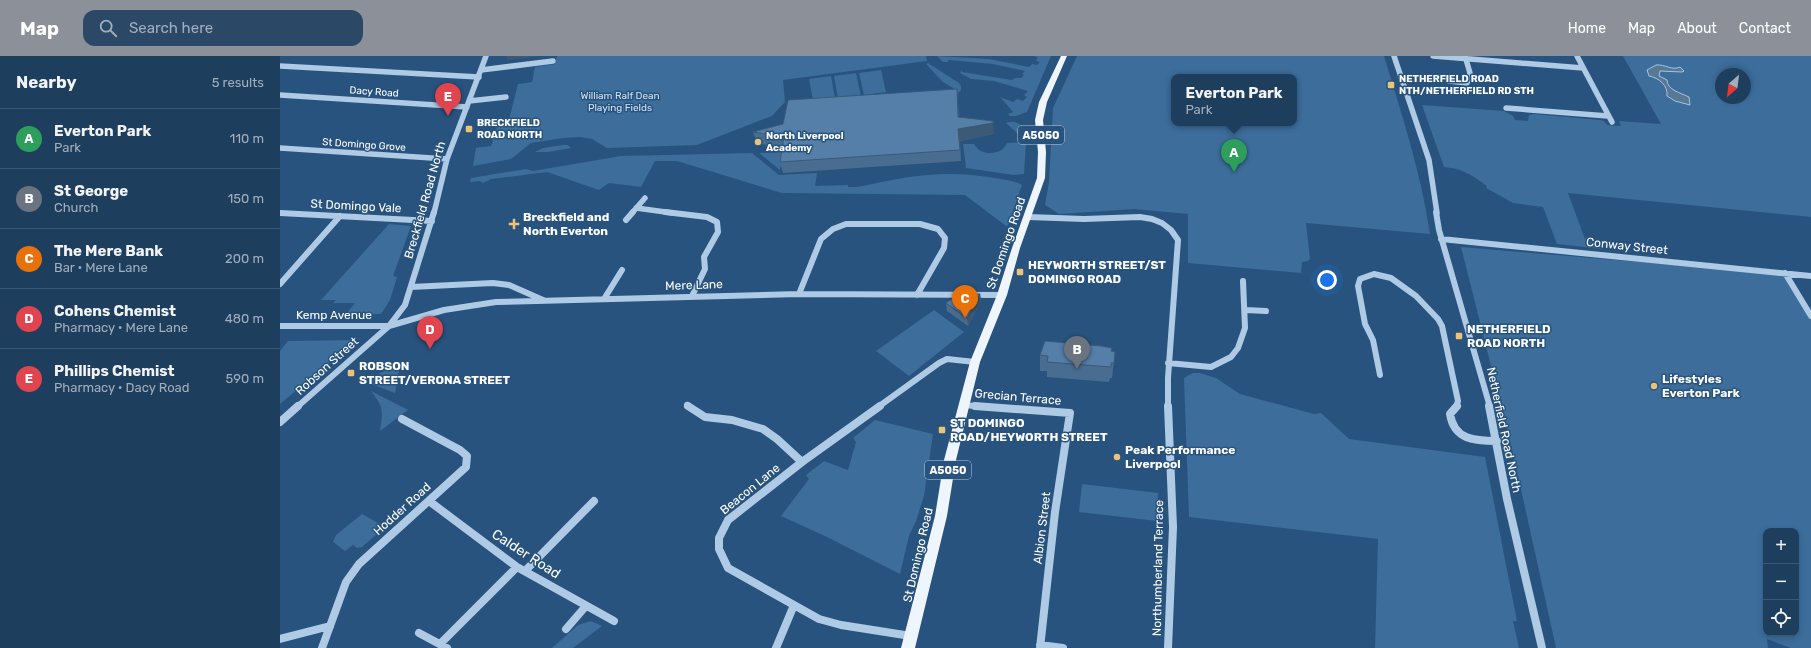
<!DOCTYPE html>
<meta charset="utf-8">
<style>
body{margin:0;font-family:Rubik,sans-serif;background:#2b4967;color:#f1f3f6}
.controls{position:absolute;right:12px;bottom:12px;display:grid;overflow:hidden;border-radius:8px;box-shadow:0 2px 6px #0003}
.controls button{width:36px;height:36px;display:grid;place-items:center;padding:0;border:0;border-bottom:1px solid #3c5773;background:#1e3e5e;color:#f1f3f6;font:20px sans-serif}
.compass{position:absolute;left:1435px;top:12px;width:36px;height:36px;border-radius:50%;background:#1e3e5e;box-shadow:0 2px 6px #0003;rotate:208deg}
.you{position:absolute;left:1047px;top:224px;width:14px;height:14px;margin:-10px;border:3px solid #fff;border-radius:50%;background:#1a73e8;box-shadow:0 0 0 6px #1a73e833}
.badge{display:grid;place-items:center;width:26px;height:26px;border-radius:50%;background:#8c9099;color:#fff;font-size:13px;font-weight:700}
.pin{position:absolute;translate:-50% -33px;filter:drop-shadow(0 1px 2px #0008)}
.pin::after{content:'';position:absolute;top:21px;width:14px;height:12px;background:inherit;clip-path:polygon(0 0,100% 0,50% 100%)}
.popup{position:absolute;left:891px;top:18px;width:126px;height:52px;box-sizing:border-box;display:grid;place-content:center;border-radius:8px;background:#1e3e5e;filter:drop-shadow(0 1px 3px #0005);font-size:13px;white-space:nowrap;color:#a1aebc}
.popup b{font-size:15px;color:#f1f3f6}
.popup::after{content:'';position:absolute;left:50%;top:100%;margin-left:-8px;border:8px solid transparent;border-top-color:#1e3e5e}
.list{margin:0;padding:0;list-style:none}
h2{display:flex;justify-content:space-between;align-items:center;height:52px;margin:0;padding:0 16px;font-size:17px}
h2 small{font-size:13px;font-weight:400;color:#a1aebc}
.list li{display:grid;grid-template-columns:26px 1fr auto;gap:12px;align-items:center;box-sizing:border-box;height:60px;padding:0 16px;border-top:1px solid #3c5773}
.list b{display:block;font-size:15px;white-space:nowrap}
.list p{margin:0;font-size:13px;white-space:nowrap;color:#a1aebc}
.list em{font-size:13px;font-style:normal;color:#a1aebc}
.icon{flex:none;width:22px;height:22px;fill:none;stroke:currentColor;stroke-width:2;stroke-linecap:round;stroke-linejoin:round}
.map{position:relative;flex:none;width:1531px;height:592px;overflow:hidden}
header{display:flex;align-items:center;gap:24px;box-sizing:border-box;height:56px;padding:0 20px;background:#8c9099;color:#fff}
header strong{font-size:19px}
nav{display:flex;gap:22px;margin-inline-start:auto;font-size:14px}
.search{width:280px;height:36px;background:#2b4967;display:flex;align-items:center;gap:10px;box-sizing:border-box;padding:0 14px;border-radius:12px;color:#a1aebc;font-size:15px}
main{display:flex}
aside{flex:1;background:#1e3e5e}
.map>svg:first-child{display:block}
.green{fill:#3c6d9b;fill-rule:evenodd}
.water{fill:#597896;stroke:#a3c6e5}
.lines{fill:none;stroke-linecap:round;stroke-linejoin:round}
.minor-far2{stroke:#aecae5;stroke-width:5.5}
.minor-far1{stroke:#aecae5;stroke-width:6}
.minor{stroke:#aecae5;stroke-width:8}
.major{fill:#eef5fd;fill-rule:evenodd}
.wall{fill:#496d90}
.shaded-wall{fill:#3c5976}
.building{fill:#557fa8;stroke:#3c5976}
.poi-dot{fill:#ecc275;stroke:#28537e;stroke-width:1.5}
.labels{text-anchor:middle;dominant-baseline:central;stroke-width:3;stroke-linejoin:round;paint-order:stroke}
.far-poi-label{font-size:10px;font-weight:bold;fill:#fff;stroke:#28537e;text-anchor:start}
.far-street-label{font-size:10px;fill:#fff;stroke:#28537e}
.far-park-label{font-size:10px;fill:#d1e3f4;stroke:#28537e}
.shield{fill:#28537e;stroke:#becbd8;stroke-width:1}
.shield-label{font-size:11px;font-weight:bold;fill:#fff}
.street-label{font-size:12px;fill:#fff;stroke:#28537e}
.poi-label{font-size:12px;font-weight:bold;fill:#fff;stroke:#28537e;text-anchor:start}
.near-street-label{font-size:14px;fill:#fff;stroke:#28537e}
</style>
<header>
<strong>Map</strong>
<div class="search"><svg class="icon" aria-label="search" viewBox="0 0 24 24"><circle cx="10" cy="10" r="6"/><path d="M15 15l6 6"/></svg>Search here</div>
<nav><a>Home</a><a>Map</a><a>About</a><a>Contact</a></nav>
</header>
<main>
<aside>
<h2>Nearby<small>5 results</small></h2>
<ul class="list">
<li><span class="badge" style="background:#2e9e5b">A</span><div><b>Everton Park</b><p>Park</p></div><em>110 m</em></li>
<li><span class="badge" style="background:#6b7280">B</span><div><b>St George</b><p>Church</p></div><em>150 m</em></li>
<li><span class="badge" style="background:#e8710a">C</span><div><b>The Mere Bank</b><p>Bar · Mere Lane</p></div><em>200 m</em></li>
<li><span class="badge" style="background:#e0444e">D</span><div><b>Cohens Chemist</b><p>Pharmacy · Mere Lane</p></div><em>480 m</em></li>
<li><span class="badge" style="background:#e0444e">E</span><div><b>Phillips Chemist</b><p>Pharmacy · Dacy Road</p></div><em>590 m</em></li>
</ul>
</aside>
<div class="map">
<svg width="1531" height="592" viewBox="0 0 1531 592">
<rect width="100%" height="100%" fill="#28537e"/>
<path class="green" d="M 277,0 L 646,0 L 647,5 L 503,24 L 505,46 L 492,60 L 417,89 L 327,92 L 312,83 L 300,81 L 283,82 L 251,87 L 231,103 L 193,110 L 196,92 L 211,90 L 219,65 L 229,64 L 238,28 L 252,26 L 255,11 L 275,8 Z
M 657,0 L 709,3 L 749,11 L 752,8 L 757,9 L 760,6 L 756,5 L 758,1 L 753,0 L 771,0 L 747,56 L 736,60 L 730,60 L 728,58 L 733,56 L 720,41 L 733,46 L 737,43 L 743,45 L 747,41 L 744,39 L 748,35 L 714,25 L 691,23 L 680,17 L 682,14 L 682,16 L 732,24 L 735,22 L 741,22 L 744,19 L 742,18 L 745,15 L 713,8 L 668,4 L 668,6 L 663,6 Z
M 797,0 L 1104,0 C 1122,59 1141,117 1150,178 L 1026,167 L 1030,203 L 1028,205 L 1022,206 L 1021,217 L 908,207 L 908,158 L 854,153 L 779,158 L 765,149 L 769,126 L 773,52 ZM 894,21 L 1014,21 L 1014,67 L 894,67 Z
M 1343,0 L 1531,0 L 1531,161 L 1288,137 L 1305,183 L 1322,193 L 1277,188 L 1263,151 L 1233,147 L 1206,132 L 1207,130 C 1191,119 1184,113 1164,111 L 1142,49 L 1224,55 L 1233,60 L 1235,64 L 1248,65 L 1249,59 L 1254,58 L 1320,64 L 1324,65 L 1327,69 L 1341,70 L 1339,65 L 1381,68 ZM 1441,18 L 1465,18 L 1465,42 L 1441,42 Z
M 648,7 L 679,27 L 681,30 L 681,34 L 677,38 L 673,32 L 663,26 L 646,8 Z
M 601,14 L 606,36 L 584,39 L 579,17 Z
M 576,17 L 581,40 L 558,43 L 554,20 Z
M 551,20 L 555,42 L 533,45 L 529,23 Z
M 730,66 L 735,66 L 747,72 L 746,84 L 738,83 L 739,79 L 726,67 Z
M 746,86 L 744,118 L 734,119 L 686,112 L 683,88 L 694,88 C 700,99 714,99 723,93 L 727,87 Z
M 283,89 L 288,89 L 291,92 L 268,96 L 255,96 L 263,92 Z
M 503,96 L 500,114 L 479,97 Z
M 472,97 L 499,119 L 537,117 L 535,130 L 568,129 L 568,131 L 577,131 C 629,120 661,113 715,122 C 724,124 734,124 742,129 L 728,169 L 726,170 L 685,139 L 502,137 L 397,105 L 375,105 L 361,131 L 329,127 L 319,134 L 267,116 L 211,123 L 203,127 L 200,125 L 190,126 L 191,122 L 246,113 L 253,115 L 341,100 Z
M 109,168 L 131,170 L 113,220 L 117,221 L 110,244 L 101,258 L 66,258 L 75,247 L 53,247 L 56,244 L 41,244 Z
M 1181,191 L 1503,218 L 1531,264 L 1531,592 L 1511,592 L 1487,583 L 1488,592 L 1276,592 L 1233,397 ZM 1486,475 L 1516,475 L 1516,577 L 1486,577 Z
M 654,254 L 684,276 L 629,320 L 596,295 Z
M 74,284 L 73,287 L 0,348 L 0,295 L 8,285 Z
M 120,308 L 115,337 L 83,325 Z
M 913,317 L 920,317 L 936,322 L 960,338 L 1034,358 L 1041,357 L 1069,383 L 1205,401 L 1237,565 L 1233,565 L 1239,592 L 1095,592 L 1098,483 L 909,461 L 904,322 Z
M 91,335 L 128,354 L 100,375 C 103,354 104,352 91,335 Z
M 595,364 L 653,378 L 644,440 L 636,465 L 629,480 L 620,518 L 547,481 L 501,460 L 529,423 L 526,419 L 544,405 L 568,414 L 576,386 L 573,382 Z
M 802,428 L 878,437 L 877,465 L 799,456 Z
M 82,458 L 105,471 L 82,491 L 77,492 L 73,489 L 65,495 L 53,486 L 56,479 Z
M 311,565 L 322,570 L 293,592 L 272,592 L 298,569 Z"/>
<path class="water" d="M 1376,9 C 1385,8 1392,15 1400,11 L 1404,15 L 1402,16 L 1380,15 L 1379,20 L 1387,24 C 1387,34 1401,37 1409,41 L 1410,49 L 1395,45 L 1387,40 C 1388,29 1379,22 1369,20 L 1367,14 Z"/>
<g class="lines">
<path class="minor-far2" d="M 1114,0 L 1149,104 L 1157,157
M 1153,0 L 1303,12
M 1297,0 L 1332,66
M 0,10 L 199,21
M 201,14 L 273,5
M 1169,25 L 1187,27 L 1190,17 L 1185,0
M 0,39 L 187,51
M 189,45 L 226,41
M 1226,52 L 1328,60
M 0,92 L 167,103
M 356,152 L 393,157
M 154,157 L 167,103 L 206,0
M 352,157 L 365,142"/>
<path class="minor-far1" d="M 385,156 L 427,161 L 437,166 L 438,176 L 424,201 L 425,213 L 412,240
M 1156,156 L 1159,174 L 1210,351
M 0,157 L 152,165
M 748,161 L 804,163 L 860,161 L 872,163 L 882,167 L 891,174 L 898,184 L 888,322 L 888,351
M 346,164 L 353,156
M 1161,183 L 1531,220
M 1505,217 L 1531,260
M 0,228 L 60,160
M 131,231 L 213,227 L 229,229 L 263,244
M 519,238 L 541,183 L 553,173 L 566,168 L 640,168 L 658,173 L 665,182 L 664,192 L 637,239
M 324,243 L 342,214
M 966,254 L 986,255
M 0,270 L 109,270 L 164,254 L 216,246 L 519,238 L 722,239
M 888,307 L 931,311 L 951,301 L 958,292 L 965,272 L 963,225
M 1100,319 L 1093,284 L 1085,268 L 1078,230 L 1080,223 L 1094,218 L 1111,222 L 1136,240 L 1158,263 L 1162,270 L 1178,345 L 1176,351
M 407,349 L 410,351
M 683,349 L 708,351
M 17,351 L 109,270 L 125,249 L 154,156
M 598,351 L 659,307 L 667,303 L 695,306"/>
<path class="minor" d="M 408,350 L 425,361 L 452,364 L 483,373 L 497,383 L 522,406
M 600,350 L 522,406 L 448,464 L 439,482 L 439,493 L 448,512 L 539,563 L 561,569 L 631,580
M 695,350 L 790,357 L 775,456 L 760,592
M 888,350 L 893,471 L 888,592
M 1177,350 L 1170,358 C 1174,384 1195,385 1217,385
M 1209,350 L 1227,443 L 1262,592
M 0,366 L 18,350
M 149,445 L 237,511 L 334,565
M 245,515 L 314,445
M 286,573 L 306,550
M 139,577 L 167,592
M 0,583 L 50,570
M 160,588 L 237,511
M 760,589 L 783,592
M 42,592 L 66,526 L 79,508 L 186,411 L 187,400 L 180,394 L 122,363
M 496,592 L 514,549"/>
<path class="major" d="M 781,0 L 787,0 L 767,46 L 763,64 L 766,96 L 765,122 L 740,192 L 727,239 L 700,306 L 676,404 L 667,460 L 635,592 L 621,592 L 655,460 L 664,404 L 690,306 L 717,239 L 732,192 L 757,122 L 758,96 L 755,64 L 759,46 Z"/>
</g>
<path class="wall" d="M 677,33 L 679,61 L 714,78 L 680,85 L 681,105 L 503,117 L 500,106 L 502,92 L 477,87 L 473,76 Z
M 700,238 L 701,246 L 688,270 L 667,255 L 666,247 Z
M 831,295 L 835,296 L 832,322 L 830,322 L 829,326 L 767,321 L 767,315 L 760,315 L 760,299 Z"/>
<path class="shaded-wall" d="M 226,0 L 260,0 L 228,4 Z
M 713,67 L 714,78 L 679,85 L 678,73 Z
M 700,238 L 701,246 L 688,270 L 687,262 Z"/>
<path class="building" d="M 677,33 L 678,61 L 713,65 L 713,67 L 678,73 L 680,94 L 500,106 L 504,81 L 473,76 L 503,68 L 508,44 Z
M 700,238 L 687,262 L 666,247 L 677,239 Z
M 765,285 L 821,290 L 832,292 L 831,295 L 835,296 L 834,307 L 831,307 L 831,311 L 767,306 L 768,300 L 760,299 Z"/>
<g class="poi-dot">
<rect x="1107" y="25" width="8" height="8" rx="2"/>
<rect x="185" y="69" width="8" height="8" rx="2"/>
<circle cx="478" cy="86" r="4"/>
<path d="M232 162h4v4h4v4h-4v4h-4v-4h-4v-4h4z"/>
<rect x="736" y="212" width="8" height="8" rx="2"/>
<rect x="1175" y="276" width="8" height="8" rx="2"/>
<rect x="67" y="313" width="8" height="8" rx="2"/>
<circle cx="1374" cy="330" r="4"/>
<rect x="658" y="370" width="8" height="8" rx="2"/>
<circle cx="837" cy="401" r="4"/>
</g>
<g class="labels">
<g class="far-poi-label">
<text x="1119" y="23">NETHERFIELD ROAD<tspan x="1119" dy="12">NTH/NETHERFIELD RD STH</tspan></text>
<text x="197" y="67">BRECKFIELD<tspan x="197" dy="12">ROAD NORTH</tspan></text>
<text x="486" y="80">North Liverpool<tspan x="486" dy="12">Academy</tspan></text>
</g>
<g class="far-street-label">
<text transform="translate(94 36) rotate(4)">Dacy Road</text>
<text transform="translate(84 89) rotate(4)">St Domingo Grove</text>
</g>
<g class="far-park-label">
<text x="340" y="40">William Ralf Dean<tspan x="340" dy="12">Playing Fields</tspan></text>
</g>
<g class="shield">
<rect x="738" y="70" width="46" height="18" rx="3"/>
<rect x="645" y="405" width="46" height="18" rx="3"/>
</g>
<g class="shield-label">
<text x="761" y="79">A5050</text>
<text x="668" y="414">A5050</text>
</g>
<g class="street-label">
<text transform="translate(145 144) rotate(-74)">Breckfield Road North</text>
<text transform="translate(76 150) rotate(3)">St Domingo Vale</text>
<text transform="translate(726 187) rotate(-71)">St Domingo Road</text>
<text transform="translate(1347 190) rotate(6)">Conway Street</text>
<text transform="translate(414 229) rotate(-2)">Mere Lane</text>
<text x="54" y="259">Kemp Avenue</text>
<text transform="translate(47 310) rotate(-42)">Robson Street</text>
<text transform="translate(738 341) rotate(5)">Grecian Terrace</text>
<text transform="translate(1224 374) rotate(78)">Netherfield Road North</text>
<text transform="translate(470 433) rotate(-39)">Beacon Lane</text>
<text transform="translate(122 453) rotate(-42)">Hodder Road</text>
<text transform="translate(762 472) rotate(-83)">Albion Street</text>
<text transform="translate(638 499) rotate(-77)">St Domingo Road</text>
<text transform="translate(878 512) rotate(-89)">Northumberland Terrace</text>
</g>
<g class="poi-label">
<text x="243" y="161">Breckfield and<tspan x="243" dy="14">North Everton</tspan></text>
<text x="748" y="209">HEYWORTH STREET/ST<tspan x="748" dy="14">DOMINGO ROAD</tspan></text>
<text x="1187" y="273">NETHERFIELD<tspan x="1187" dy="14">ROAD NORTH</tspan></text>
<text x="79" y="310">ROBSON<tspan x="79" dy="14">STREET/VERONA STREET</tspan></text>
<text x="1382" y="323">Lifestyles<tspan x="1382" dy="14">Everton Park</tspan></text>
<text x="670" y="367">ST DOMINGO<tspan x="670" dy="14">ROAD/HEYWORTH STREET</tspan></text>
<text x="845" y="394">Peak Performance<tspan x="845" dy="14">Liverpool</tspan></text>
</g>
<g class="near-street-label">
<text transform="translate(246 498) rotate(33)">Calder Road</text>
</g>
</g>
</svg>
<div class="controls">
<button>+</button>
<button>−</button>
<button><svg class="icon" aria-label="locate" viewBox="0 0 24 24"><circle cx="12" cy="12" r="6"/><path d="M12 2v4M12 18v4M2 12h4M18 12h4"/></svg></button>
</div>
<svg class="compass" viewBox="-18 -18 36 36"><path d="M0-13l5 13h-10z" fill="#e53935"/><path d="M0 13l5-13h-10z" fill="#a1aebc"/></svg>
<div class="you"></div>
<div class="pin badge" style="left:954px;top:116px;background:#2e9e5b">A</div>
<div class="popup"><b>Everton Park</b>Park</div>
<div class="pin badge" style="left:797px;top:313px;background:#6b7280">B</div>
<div class="pin badge" style="left:685px;top:262px;background:#e8710a">C</div>
<div class="pin badge" style="left:150px;top:293px;background:#e0444e">D</div>
<div class="pin badge" style="left:168px;top:60px;background:#e0444e">E</div>
</div>
</main>
